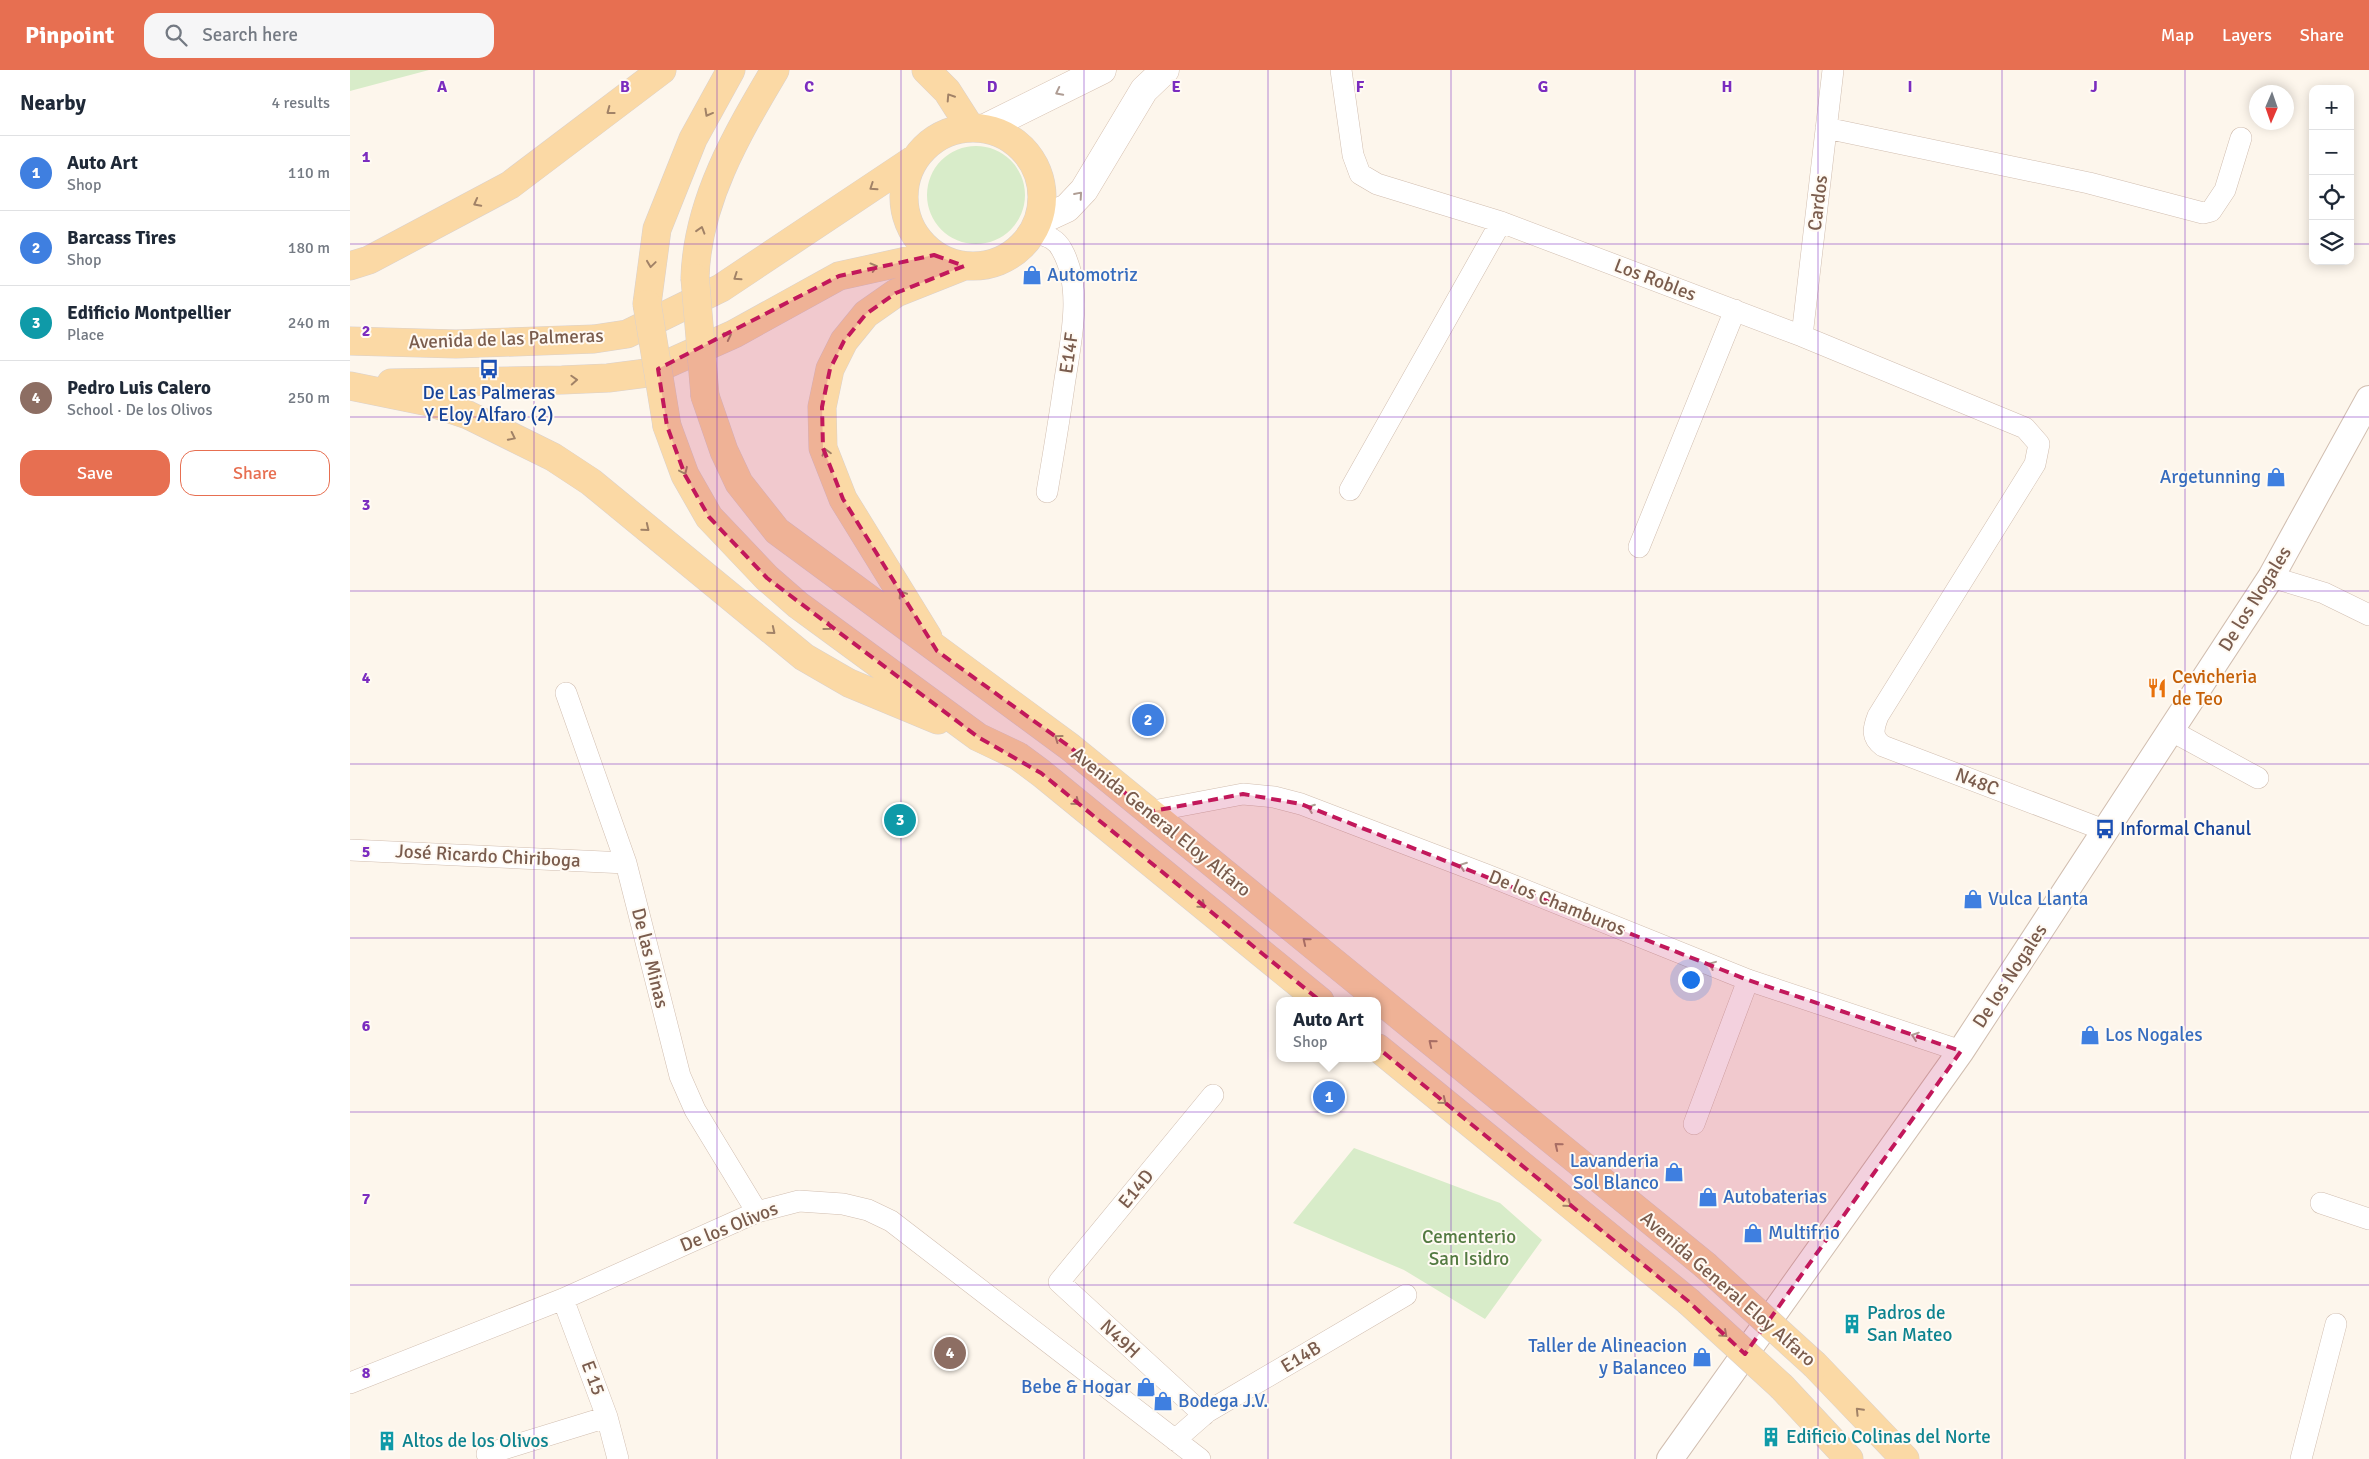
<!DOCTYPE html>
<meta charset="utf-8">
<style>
body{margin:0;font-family:Signika,sans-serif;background:#f6f6f7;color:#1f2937}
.controls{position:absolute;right:15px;top:15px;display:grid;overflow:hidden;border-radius:10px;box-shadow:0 2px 12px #0003}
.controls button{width:45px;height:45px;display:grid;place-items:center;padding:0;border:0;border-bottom:1px solid #e0e1e3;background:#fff;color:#1f2937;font:25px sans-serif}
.compass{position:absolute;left:1899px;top:15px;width:45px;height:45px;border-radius:50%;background:#fff;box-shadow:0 2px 12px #0003;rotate:182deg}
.you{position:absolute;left:1340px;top:909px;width:18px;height:18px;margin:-12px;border:4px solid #fff;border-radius:50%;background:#1a73e8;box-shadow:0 0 0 8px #1a73e833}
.badge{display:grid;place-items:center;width:32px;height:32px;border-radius:50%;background:#e76f51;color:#fff;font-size:16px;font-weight:700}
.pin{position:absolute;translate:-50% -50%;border:2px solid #fff;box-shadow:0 1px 5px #0006}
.popup{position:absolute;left:926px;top:927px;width:105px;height:65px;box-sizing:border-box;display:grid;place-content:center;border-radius:10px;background:#fff;filter:drop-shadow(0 1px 4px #0005);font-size:16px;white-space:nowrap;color:#747a83}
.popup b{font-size:19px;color:#1f2937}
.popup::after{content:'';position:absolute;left:50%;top:100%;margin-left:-10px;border:10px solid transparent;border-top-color:#fff}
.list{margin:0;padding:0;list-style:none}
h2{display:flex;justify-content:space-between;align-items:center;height:65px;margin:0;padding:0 20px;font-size:21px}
h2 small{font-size:16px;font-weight:400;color:#747a83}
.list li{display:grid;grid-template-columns:32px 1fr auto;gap:15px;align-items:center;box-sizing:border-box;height:75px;padding:0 20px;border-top:1px solid #e0e1e3}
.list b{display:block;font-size:19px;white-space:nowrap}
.list p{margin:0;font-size:16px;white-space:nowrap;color:#747a83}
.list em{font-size:16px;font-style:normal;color:#747a83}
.actions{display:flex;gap:10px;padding:15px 20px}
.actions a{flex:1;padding:11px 0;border:1px solid #e76f51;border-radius:15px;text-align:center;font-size:18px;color:#e76f51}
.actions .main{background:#e76f51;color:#fff}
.icon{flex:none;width:28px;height:28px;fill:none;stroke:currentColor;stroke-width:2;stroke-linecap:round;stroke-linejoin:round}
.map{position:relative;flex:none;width:2019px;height:1389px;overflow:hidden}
header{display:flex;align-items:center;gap:30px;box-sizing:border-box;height:70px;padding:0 25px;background:#e76f51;color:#fff}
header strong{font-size:24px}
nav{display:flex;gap:28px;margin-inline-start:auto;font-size:18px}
.search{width:350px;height:45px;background:#f6f6f7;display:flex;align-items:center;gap:12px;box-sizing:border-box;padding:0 18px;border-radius:15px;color:#747a83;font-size:19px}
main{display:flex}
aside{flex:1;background:#fff}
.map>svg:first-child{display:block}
.green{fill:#d8ecc9}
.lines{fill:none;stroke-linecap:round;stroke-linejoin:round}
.minor-casing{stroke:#d1beb0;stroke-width:22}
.tertiary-casing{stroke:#d1beb0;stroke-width:28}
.secondary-casing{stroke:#d6c0b0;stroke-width:29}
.primary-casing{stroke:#dad1cd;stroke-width:29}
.minor{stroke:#fff;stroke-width:21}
.tertiary{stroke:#fff;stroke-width:26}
.secondary{stroke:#fff;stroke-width:28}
.primary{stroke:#fbd9a5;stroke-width:28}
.primary-bridge-casing{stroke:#dad1cd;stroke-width:29;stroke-linecap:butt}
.primary-bridge{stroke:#fbd9a5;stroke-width:28}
.oneway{stroke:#af9d94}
.oneway2{stroke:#a18267}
.marked{fill:#c2185b;fill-opacity:0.2;stroke:#c2185b;stroke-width:4;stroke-dasharray:10 6;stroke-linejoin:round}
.grid{fill:none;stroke:#7b2cbf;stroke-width:1;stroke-opacity:0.55}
.labels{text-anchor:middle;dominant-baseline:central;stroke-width:4;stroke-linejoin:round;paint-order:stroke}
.street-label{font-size:19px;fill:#7a5c4d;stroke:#fffaf3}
.shop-label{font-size:19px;fill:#366cbe;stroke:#fffaf3;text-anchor:start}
.transit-label{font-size:19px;fill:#164399;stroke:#fffaf3}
.food-label{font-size:19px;fill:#c56008;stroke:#fffaf3;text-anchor:start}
.park-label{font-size:19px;fill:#537a41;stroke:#fffaf3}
.culture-label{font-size:19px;fill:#0d838f;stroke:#fffaf3;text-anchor:start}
.grid-label{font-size:16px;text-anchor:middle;font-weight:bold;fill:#7b2cbf;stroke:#fffaf3;stroke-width:4;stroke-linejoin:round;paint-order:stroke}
</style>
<header>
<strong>Pinpoint</strong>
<div class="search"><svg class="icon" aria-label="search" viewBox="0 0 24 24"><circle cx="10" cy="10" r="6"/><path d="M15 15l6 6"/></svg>Search here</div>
<nav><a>Map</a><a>Layers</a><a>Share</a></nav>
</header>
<main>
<aside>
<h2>Nearby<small>4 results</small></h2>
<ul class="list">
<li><span class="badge" style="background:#3f7fe0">1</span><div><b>Auto Art</b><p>Shop</p></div><em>110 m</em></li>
<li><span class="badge" style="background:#3f7fe0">2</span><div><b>Barcass Tires</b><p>Shop</p></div><em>180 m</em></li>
<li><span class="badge" style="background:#0f9aa8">3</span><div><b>Edificio Montpellier</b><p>Place</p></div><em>240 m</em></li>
<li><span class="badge" style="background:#8d6e63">4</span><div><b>Pedro Luis Calero</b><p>School · De los Olivos</p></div><em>250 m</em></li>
</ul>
<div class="actions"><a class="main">Save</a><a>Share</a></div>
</aside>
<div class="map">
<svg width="2019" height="1389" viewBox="0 0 2019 1389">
<rect width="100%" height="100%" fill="#fdf6ec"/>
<path class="green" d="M 0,0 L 79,0 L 0,21 Z
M577 125a49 49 0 1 1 98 0a49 49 0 1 1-98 0Z
M 1004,1078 L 1150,1133 L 1192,1170 L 1135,1249 L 1054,1200 L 943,1153 Z"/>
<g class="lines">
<defs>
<path id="minor" d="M 991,0 L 1003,85 L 1010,104 L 1027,114 L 1151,152 L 1452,266 L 1675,358 L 1689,374 L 1685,394 L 1528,646 C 1523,659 1521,667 1533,676 L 1754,760
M 1476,58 L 1739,113 L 1853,143 L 1861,141 L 1875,120 L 1891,68
M 684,162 C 696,166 706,168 712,180 C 734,219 720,274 714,316 C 709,351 703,387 697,422
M 1452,266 L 1483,0
M 1000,420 L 1151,152
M 1289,477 L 1385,240
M 1921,507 L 1974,523 L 2019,545
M 216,623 L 276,793 L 330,1006 L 345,1040 L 407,1142
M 1820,660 L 1908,708
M 798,742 L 893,724 L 924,727 L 951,734 L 1137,805 L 1398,910 L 1611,981
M 0,780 L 276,793
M 1344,1054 L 1398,910
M 1971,1133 L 2019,1149
M 213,1229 L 257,1347 L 268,1389
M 0,1313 L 213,1229 L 407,1142 L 449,1131 L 493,1134 L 518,1140 L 541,1151 L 850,1389
M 854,1345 L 709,1212 L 863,1025
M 825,1370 L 857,1342 L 1056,1225
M 137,1384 L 257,1347
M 1951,1389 L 1986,1254"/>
<path id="tertiary" d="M 1320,1389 L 1611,981 L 1921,507 L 2019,329"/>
<path id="secondary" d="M 635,58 L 752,0
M 689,151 L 717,138 L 734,120 L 794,20 L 815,0"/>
<path id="primary" d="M 576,0 L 597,21 L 620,57
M554 127a69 69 0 1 1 138 0a69 69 0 1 1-138 0Z
M 0,196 L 19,190 L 160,115 L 312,0
M 345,208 C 347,132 387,64 425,0
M 297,234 L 307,159 L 343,69 L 381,0
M 0,271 L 106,274 L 244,269 L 277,264 L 371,218 L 563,90
M 41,313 L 212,310 L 258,308 L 297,303 L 384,264 L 489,206 L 584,185
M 0,316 L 79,332 L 118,345 L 203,387 L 241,412 L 454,587 L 499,613 L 588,650
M 355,326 L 374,381 L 389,413 L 427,461 L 720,677 L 1355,1195
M 317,356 L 335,405 L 359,447 L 417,508 L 448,535 L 628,667 L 668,686 L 691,703 L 970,931
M 578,567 L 493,429 L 473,378 L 472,337 L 480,299 L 494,271 L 516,244 L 546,223 L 614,196
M 1028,978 L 1338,1231
M 1465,1295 L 1555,1389
M 1432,1317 L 1499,1389"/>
</defs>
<use href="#minor" class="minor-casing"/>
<use href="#tertiary" class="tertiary-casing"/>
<use href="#secondary" class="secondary-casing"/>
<use href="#primary" class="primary-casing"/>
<use href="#minor" class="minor"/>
<use href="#tertiary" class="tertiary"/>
<use href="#secondary" class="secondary"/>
<use href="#primary" class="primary"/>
<defs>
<path id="primary-bridge" d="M 345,208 L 355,326
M 297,234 L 317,356
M 1355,1195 L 1465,1295
M 1338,1231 L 1432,1317"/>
</defs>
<use href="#primary-bridge" class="primary-bridge-casing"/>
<use href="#primary-bridge" class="primary-bridge"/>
</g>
<defs><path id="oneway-chevron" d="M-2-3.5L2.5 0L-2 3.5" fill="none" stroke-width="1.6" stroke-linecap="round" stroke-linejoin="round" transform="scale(1.25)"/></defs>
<g class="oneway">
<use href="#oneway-chevron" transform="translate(709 22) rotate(153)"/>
<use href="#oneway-chevron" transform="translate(729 125) rotate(-49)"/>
<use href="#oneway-chevron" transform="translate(961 738) rotate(-159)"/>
<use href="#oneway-chevron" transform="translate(1113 796) rotate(-159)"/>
<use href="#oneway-chevron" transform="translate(1362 895) rotate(-158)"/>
<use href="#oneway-chevron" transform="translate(1565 966) rotate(-161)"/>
</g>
<g class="oneway2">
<use href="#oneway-chevron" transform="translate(600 27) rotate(-123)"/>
<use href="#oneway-chevron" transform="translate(260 41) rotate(143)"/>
<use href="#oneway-chevron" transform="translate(358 43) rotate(119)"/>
<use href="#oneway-chevron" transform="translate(523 117) rotate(146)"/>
<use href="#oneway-chevron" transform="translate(127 133) rotate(152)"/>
<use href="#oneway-chevron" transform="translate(351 160) rotate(-73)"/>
<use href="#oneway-chevron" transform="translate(301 194) rotate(98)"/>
<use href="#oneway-chevron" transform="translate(524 197) rotate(-15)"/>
<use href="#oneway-chevron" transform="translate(387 207) rotate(146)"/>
<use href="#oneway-chevron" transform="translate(378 266) rotate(-27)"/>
<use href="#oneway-chevron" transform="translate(224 310) rotate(-3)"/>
<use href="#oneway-chevron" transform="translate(162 367) rotate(26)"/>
<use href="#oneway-chevron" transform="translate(476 382) rotate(-106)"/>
<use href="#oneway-chevron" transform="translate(334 401) rotate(65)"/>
<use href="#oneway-chevron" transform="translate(296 458) rotate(39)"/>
<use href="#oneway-chevron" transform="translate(552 524) rotate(-122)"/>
<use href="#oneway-chevron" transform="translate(478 557) rotate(36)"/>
<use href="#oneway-chevron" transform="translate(422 561) rotate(39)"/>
<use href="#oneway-chevron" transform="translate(708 668) rotate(-144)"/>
<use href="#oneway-chevron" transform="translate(726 732) rotate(39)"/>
<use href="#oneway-chevron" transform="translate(852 835) rotate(39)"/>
<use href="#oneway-chevron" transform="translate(956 871) rotate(-141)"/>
<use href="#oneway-chevron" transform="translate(1082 973) rotate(-141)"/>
<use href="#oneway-chevron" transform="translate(1093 1031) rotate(39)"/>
<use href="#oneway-chevron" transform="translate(1208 1076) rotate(-141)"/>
<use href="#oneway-chevron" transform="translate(1218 1134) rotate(39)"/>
<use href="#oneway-chevron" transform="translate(1374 1264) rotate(42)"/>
<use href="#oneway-chevron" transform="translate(1509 1341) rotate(-134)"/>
</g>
<path class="marked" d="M 584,185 L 614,196 L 546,223 L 516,244 L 494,271 L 480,299 L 472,337 L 473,378 L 493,429 L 587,581 L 720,677 L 798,742 L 893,724 L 951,734 L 1398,910 L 1611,981 L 1395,1284 L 1338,1231 L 691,703 L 628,667 L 417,508 L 359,447 L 335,405 L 317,356 L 308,299 L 489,206 Z"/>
<path class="grid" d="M 184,0 L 184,1389M 367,0 L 367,1389M 551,0 L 551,1389M 734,0 L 734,1389M 918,0 L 918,1389M 1101,0 L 1101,1389M 1285,0 L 1285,1389M 1468,0 L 1468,1389M 1652,0 L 1652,1389M 1835,0 L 1835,1389M 0,174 L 1963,174M 2000,174 L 2019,174M 0,347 L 2019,347M 0,521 L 2019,521M 0,694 L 2019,694M 0,868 L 2019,868M 0,1042 L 2019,1042M 0,1215 L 2019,1215"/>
<defs>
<symbol id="shop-bare" viewBox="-9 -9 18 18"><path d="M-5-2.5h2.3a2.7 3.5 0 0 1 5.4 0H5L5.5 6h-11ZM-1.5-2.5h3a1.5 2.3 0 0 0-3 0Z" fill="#3f7fe0" stroke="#fffaf3" stroke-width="2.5" paint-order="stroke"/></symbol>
<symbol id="bus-bare" viewBox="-9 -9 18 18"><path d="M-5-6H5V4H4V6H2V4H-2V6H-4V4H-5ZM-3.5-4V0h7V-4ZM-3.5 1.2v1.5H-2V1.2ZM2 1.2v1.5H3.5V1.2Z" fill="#1a4fb4" stroke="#fffaf3" stroke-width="2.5" paint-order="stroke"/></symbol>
<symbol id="restaurant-bare" viewBox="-9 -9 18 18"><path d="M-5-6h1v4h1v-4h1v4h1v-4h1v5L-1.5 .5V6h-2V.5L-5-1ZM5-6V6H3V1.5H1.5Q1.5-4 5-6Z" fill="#e8710a" stroke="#fffaf3" stroke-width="2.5" paint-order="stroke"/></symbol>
<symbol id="building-bare" viewBox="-9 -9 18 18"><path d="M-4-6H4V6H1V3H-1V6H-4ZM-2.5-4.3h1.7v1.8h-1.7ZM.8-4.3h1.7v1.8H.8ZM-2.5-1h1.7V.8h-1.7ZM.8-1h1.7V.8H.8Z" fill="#0f9aa8" stroke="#fffaf3" stroke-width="2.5" paint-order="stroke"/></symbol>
</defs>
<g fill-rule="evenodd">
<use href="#shop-bare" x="668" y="191" width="28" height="28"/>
<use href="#bus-bare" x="125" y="285" width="28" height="28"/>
<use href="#shop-bare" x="1912" y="393" width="28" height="28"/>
<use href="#restaurant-bare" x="1793" y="604" width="28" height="28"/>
<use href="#bus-bare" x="1741" y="745" width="28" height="28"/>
<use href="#shop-bare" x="1609" y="815" width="28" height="28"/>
<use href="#shop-bare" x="1726" y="951" width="28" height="28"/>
<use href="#shop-bare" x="1310" y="1088" width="28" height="28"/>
<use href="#shop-bare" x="1344" y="1113" width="28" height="28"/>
<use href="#shop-bare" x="1389" y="1149" width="28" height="28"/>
<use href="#building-bare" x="1488" y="1240" width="28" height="28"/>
<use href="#shop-bare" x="1338" y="1273" width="28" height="28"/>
<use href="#shop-bare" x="782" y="1303" width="28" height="28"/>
<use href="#shop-bare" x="799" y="1317" width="28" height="28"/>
<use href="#building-bare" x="1407" y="1353" width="28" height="28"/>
<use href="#building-bare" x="23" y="1357" width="28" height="28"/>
</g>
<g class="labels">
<g class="street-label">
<text transform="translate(1468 133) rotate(-83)">Cardos</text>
<text transform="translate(1305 210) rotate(21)">Los Robles</text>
<text transform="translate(156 269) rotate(-2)">Avenida de las Palmeras</text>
<text transform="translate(719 283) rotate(-82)">E14F</text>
<text transform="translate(1905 529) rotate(-58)">De los Nogales</text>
<text transform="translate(1627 712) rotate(21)">N48C</text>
<text transform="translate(811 752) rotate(39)">Avenida General Eloy Alfaro</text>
<text transform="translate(138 786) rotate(3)">José Ricardo Chiriboga</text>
<text transform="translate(1207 833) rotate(22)">De los Chamburos</text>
<text transform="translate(300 888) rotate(76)">De las Minas</text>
<text transform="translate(1660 906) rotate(-57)">De los Nogales</text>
<text transform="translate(786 1119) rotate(-51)">E14D</text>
<text transform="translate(379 1157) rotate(-22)">De los Olivos</text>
<text transform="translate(1378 1219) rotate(41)">Avenida General Eloy Alfaro</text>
<text transform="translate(770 1269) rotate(43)">N49H</text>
<text transform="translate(951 1287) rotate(-31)">E14B</text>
<text transform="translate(243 1308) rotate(70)">E 15</text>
</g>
<g class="shop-label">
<text x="697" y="205">Automotriz</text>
<text x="1911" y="407" text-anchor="end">Argetunning</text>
<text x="1638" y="829">Vulca Llanta</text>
<text x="1755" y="965">Los Nogales</text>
<text x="1309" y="1091" text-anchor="end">Lavanderia<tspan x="1309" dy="22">Sol Blanco</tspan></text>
<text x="1373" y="1127">Autobaterias</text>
<text x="1418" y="1163">Multifrio</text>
<text x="1337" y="1276" text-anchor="end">Taller de Alineacion<tspan x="1337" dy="22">y Balanceo</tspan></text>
<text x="781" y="1317" text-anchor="end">Bebe &amp; Hogar</text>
<text x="828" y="1331">Bodega J.V.</text>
</g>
<g class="transit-label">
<text x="139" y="323">De Las Palmeras<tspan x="139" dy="22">Y Eloy Alfaro (2)</tspan></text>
<text x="1770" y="759" text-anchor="start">Informal Chanul</text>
</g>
<g class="food-label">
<text x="1822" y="607">Cevicheria<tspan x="1822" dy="22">de Teo</tspan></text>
</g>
<g class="park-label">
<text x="1119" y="1167">Cementerio<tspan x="1119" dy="22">San Isidro</tspan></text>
</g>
<g class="culture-label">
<text x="1517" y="1243">Padros de<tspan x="1517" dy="22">San Mateo</tspan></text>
<text x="1436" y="1367">Edificio Colinas del Norte</text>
<text x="52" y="1371">Altos de los Olivos</text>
</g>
</g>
<g class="grid-label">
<text x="92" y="22">A</text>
<text x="275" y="22">B</text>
<text x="459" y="22">C</text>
<text x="642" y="22">D</text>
<text x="826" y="22">E</text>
<text x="1010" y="22">F</text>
<text x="1193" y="22">G</text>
<text x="1377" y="22">H</text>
<text x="1560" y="22">I</text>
<text x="1744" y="22">J</text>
<text x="16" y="92">1</text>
<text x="16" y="266">2</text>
<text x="16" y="440">3</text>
<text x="16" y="613">4</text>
<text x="16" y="787">5</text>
<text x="16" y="961">6</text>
<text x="16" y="1134">7</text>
<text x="16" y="1308">8</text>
</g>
</svg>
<div class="controls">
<button>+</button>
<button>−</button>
<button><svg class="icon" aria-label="locate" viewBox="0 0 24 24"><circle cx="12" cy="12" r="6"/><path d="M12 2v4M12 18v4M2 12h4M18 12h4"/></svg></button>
<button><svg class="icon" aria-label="layers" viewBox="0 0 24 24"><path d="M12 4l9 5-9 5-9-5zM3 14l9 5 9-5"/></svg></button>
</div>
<svg class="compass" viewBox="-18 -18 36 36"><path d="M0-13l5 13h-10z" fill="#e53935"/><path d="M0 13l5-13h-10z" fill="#747a83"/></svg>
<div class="you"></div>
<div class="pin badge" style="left:979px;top:1027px;background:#3f7fe0">1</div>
<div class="popup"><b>Auto Art</b>Shop</div>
<div class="pin badge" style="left:798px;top:650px;background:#3f7fe0">2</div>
<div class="pin badge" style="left:550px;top:750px;background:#0f9aa8">3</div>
<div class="pin badge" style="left:600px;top:1283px;background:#8d6e63">4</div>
</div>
</main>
